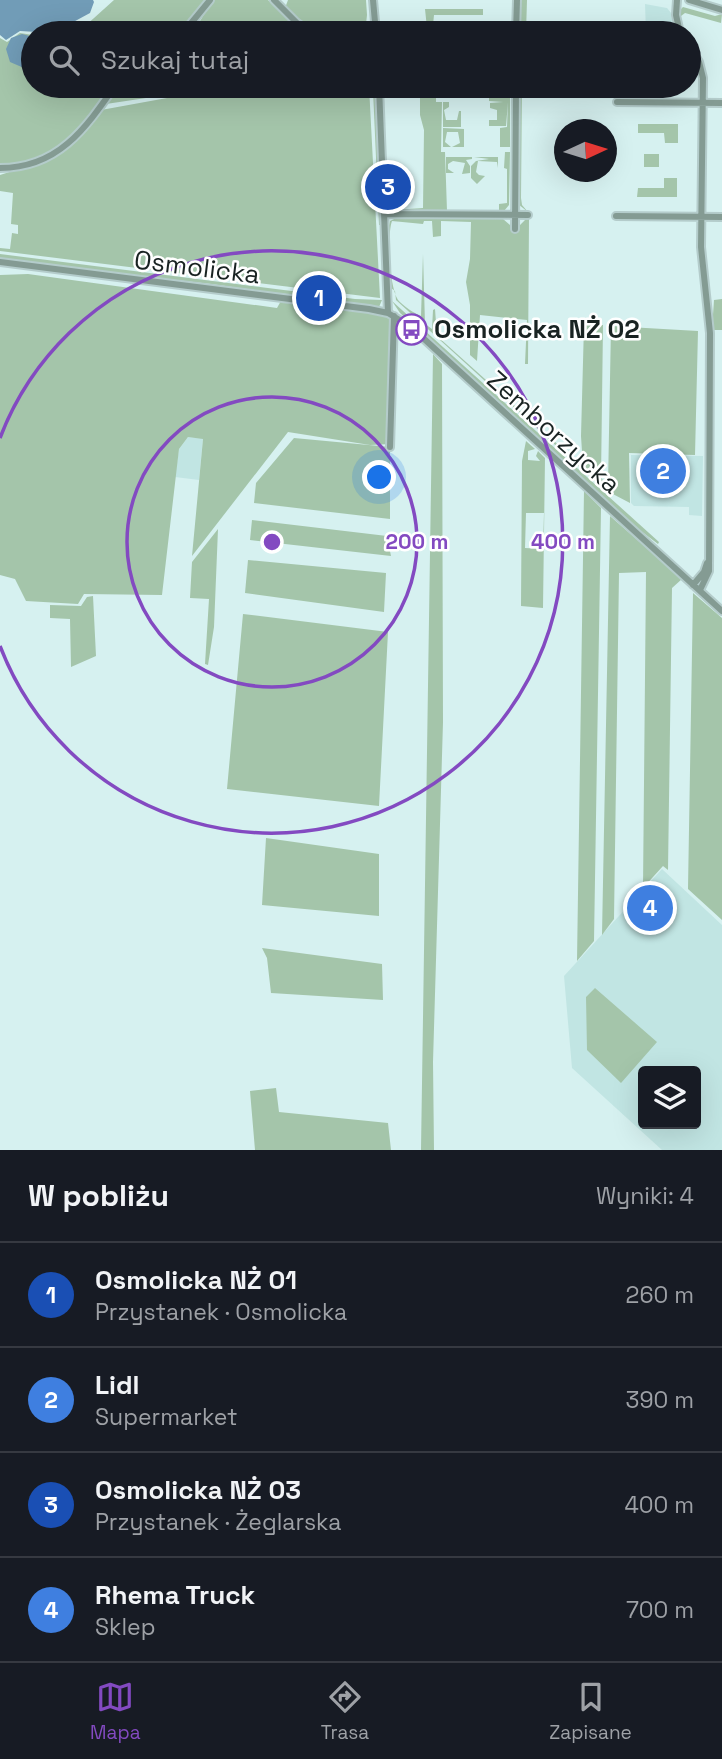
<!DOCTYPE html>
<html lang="pl">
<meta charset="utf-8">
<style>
body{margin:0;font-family:"Space Grotesk",sans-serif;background:#242831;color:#f1f3f6}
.controls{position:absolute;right:21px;bottom:21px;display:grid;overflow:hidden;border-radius:7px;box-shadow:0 7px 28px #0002}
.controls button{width:63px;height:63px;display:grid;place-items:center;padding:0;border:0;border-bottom:2px solid #363941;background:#171b24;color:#f1f3f6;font:35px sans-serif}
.compass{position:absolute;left:554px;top:119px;width:63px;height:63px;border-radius:50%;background:#171b24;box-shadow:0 7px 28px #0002;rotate:86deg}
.you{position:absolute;left:380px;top:478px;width:24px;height:24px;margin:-18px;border:5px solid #fff;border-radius:50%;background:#1a73e8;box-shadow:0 0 0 10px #1a73e833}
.badge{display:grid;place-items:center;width:46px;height:46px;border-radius:50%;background:#834ac1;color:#fff;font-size:23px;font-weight:700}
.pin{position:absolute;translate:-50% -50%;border:4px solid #fff;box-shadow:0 2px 7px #0006}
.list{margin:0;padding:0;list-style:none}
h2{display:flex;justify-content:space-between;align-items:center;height:91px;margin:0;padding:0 28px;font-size:30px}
h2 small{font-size:23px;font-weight:400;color:#9ea1a6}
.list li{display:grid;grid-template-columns:46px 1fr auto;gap:21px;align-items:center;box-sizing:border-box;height:105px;padding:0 28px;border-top:2px solid #363941}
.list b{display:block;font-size:26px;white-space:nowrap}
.list p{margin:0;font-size:23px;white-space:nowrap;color:#9ea1a6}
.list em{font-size:23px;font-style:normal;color:#9ea1a6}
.icon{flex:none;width:38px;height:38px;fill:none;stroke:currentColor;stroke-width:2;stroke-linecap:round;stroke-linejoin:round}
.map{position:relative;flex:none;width:722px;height:1150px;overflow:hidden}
.search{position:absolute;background:#171b24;box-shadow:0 7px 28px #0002;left:21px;right:21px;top:21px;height:77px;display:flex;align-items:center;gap:18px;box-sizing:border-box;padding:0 24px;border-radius:38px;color:#9ea1a6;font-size:26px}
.sheet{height:511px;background:#171b24}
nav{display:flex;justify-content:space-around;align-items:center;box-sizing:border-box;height:98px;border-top:2px solid #363941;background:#171b24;font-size:19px;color:#9ea1a6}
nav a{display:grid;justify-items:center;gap:4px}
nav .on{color:#834ac1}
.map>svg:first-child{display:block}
.built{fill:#c1e5e3;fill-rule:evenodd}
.green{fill:#a4c5aa;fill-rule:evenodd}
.water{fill:#719cb7}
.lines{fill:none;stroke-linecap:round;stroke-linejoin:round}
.minor-casing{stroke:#b4cccb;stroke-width:10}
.minor{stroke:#849b93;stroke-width:6}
.ring{fill:none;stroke:#834ac1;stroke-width:3.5}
.labels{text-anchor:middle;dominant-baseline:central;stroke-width:5;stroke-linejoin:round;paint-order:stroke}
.street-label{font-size:26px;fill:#192322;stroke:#fff}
.poi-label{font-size:26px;font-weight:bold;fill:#192322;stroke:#fff;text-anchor:start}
.centre{fill:#834ac1;stroke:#fff;stroke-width:3.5}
.ring-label{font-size:21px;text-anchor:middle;font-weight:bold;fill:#834ac1;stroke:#fff;stroke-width:5;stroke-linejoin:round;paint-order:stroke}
</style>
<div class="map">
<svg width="722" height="1150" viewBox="0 0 722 1150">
<rect width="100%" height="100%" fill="#d6f1f0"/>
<path class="built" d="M 645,4 L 667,8 L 671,13 L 674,33 L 646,33 Z
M 188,437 L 203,438 L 199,480 L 175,477 L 179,449 Z
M 631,455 L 703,456 L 702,516 L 689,515 L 689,507 L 634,506 L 631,503 Z
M 662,869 L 722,925 L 722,1150 L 662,1150 L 572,1068 L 564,976 ZM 643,1071 L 696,1071 L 696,1124 L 643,1124 Z"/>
<path class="green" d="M 114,0 L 208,0 L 180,33 L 84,33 L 84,27 Z
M 213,0 L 268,0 L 296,26 L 307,33 L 188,33 L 200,21 Z
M 288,0 L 366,0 L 367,15 L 365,33 L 318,33 L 285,8 Z
M 520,0 L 527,0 L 526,33 L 520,33 Z
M 683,7 L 715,16 L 722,14 L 721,23 L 685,13 L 681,16 L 681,20 L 680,10 Z
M 425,9 L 483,9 L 483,15 L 434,15 L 433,25 L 440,26 L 440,28 L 427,28 Z
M 427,29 L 489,30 L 489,33 L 427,33 Z
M 20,33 L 33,35 L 33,86 L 108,86 L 105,90 L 107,92 C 80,133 52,163 0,166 L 0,38 L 7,42 Z
M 118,86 L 226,86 L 106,104 Z
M 233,86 L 369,86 L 380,298 L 0,251 L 0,248 L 10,249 L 12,233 L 18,234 L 18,225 L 11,224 L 13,193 L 0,191 L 0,175 C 54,158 66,157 101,110 Z
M 420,86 L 436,86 L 436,102 L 442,102 L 441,152 L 445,152 L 447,211 L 393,210 L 423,208 L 424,130 L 420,115 Z
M 497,86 L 510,86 L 510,147 L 500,147 L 500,128 L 507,127 L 508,102 L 506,126 L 489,126 L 489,120 L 497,120 L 497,110 L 490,108 L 490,103 L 503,102 L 489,101 L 489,95 L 497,95 Z
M 520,86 L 522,86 L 521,198 L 522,205 L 528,212 L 518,204 Z
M 376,87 L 383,225 L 379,225 L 373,90 Z
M 443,102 L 449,102 L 449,107 L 444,110 L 446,120 L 457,120 L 459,111 L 461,111 L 461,127 L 443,127 Z
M 638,124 L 678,124 L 678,143 L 665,143 L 664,133 L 638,133 Z
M 443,128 L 464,129 L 464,147 L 452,147 L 460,143 L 458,132 L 447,132 L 445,142 L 451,147 L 443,147 Z
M 505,152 L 510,152 L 509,205 L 504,211 L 499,212 L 499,204 L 507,203 L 507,169 L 504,168 Z
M 644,154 L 659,154 L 659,167 L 644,167 Z
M 446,157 L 472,157 L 472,159 L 466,160 L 470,166 L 470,173 L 462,174 L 465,163 L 453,161 L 448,164 L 448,169 L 454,173 L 446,173 Z
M 474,157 L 498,157 L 498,168 L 497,162 L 478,161 L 476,172 L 479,175 L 485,176 L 477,184 L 471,178 L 471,166 L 476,161 L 489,159 Z
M 664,178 L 677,178 L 677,197 L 637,197 L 638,188 L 664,188 Z
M 394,219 L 503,219 L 510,225 L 511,230 L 519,230 L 519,226 L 525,220 L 529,219 L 528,364 L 525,364 L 527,320 L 480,315 L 477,361 L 470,355 L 470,305 L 466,282 L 470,259 L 471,222 L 441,221 L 441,236 L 433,237 L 432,221 L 424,221 L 423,224 L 392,221 C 387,235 389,286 398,300 C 402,305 415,314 421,316 L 423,254 L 425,324 L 432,329 L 433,310 L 435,309 L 437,336 L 583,467 L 581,436 L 584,325 L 603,325 L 601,478 L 608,485 L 611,326 L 698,331 L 695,455 L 629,453 L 630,503 L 609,492 L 609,494 L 396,300 L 395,291 L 391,288 L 388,230 L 390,221 Z
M 0,254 L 355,299 L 382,300 L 379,307 L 211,284 L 0,260 Z
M 28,274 L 277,308 L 282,299 L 376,313 L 390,318 L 391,444 L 370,445 L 288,432 L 192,556 L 203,439 L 188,437 L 179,449 L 162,595 L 84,594 L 78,604 L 26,601 L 15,579 L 0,575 L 0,275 Z
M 722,299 L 722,330 L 712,330 L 714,300 Z
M 392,301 L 659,542 L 658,544 L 629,522 L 400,313 Z
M 433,354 L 442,364 L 443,722 L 433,1062 L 434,1150 L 421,1150 Z
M 294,438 L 390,447 L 390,519 L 254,503 L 256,483 Z
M 526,441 L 535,449 L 528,451 L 528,460 L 540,461 L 536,456 L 538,451 L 545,458 L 543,608 L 521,606 L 522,461 ZM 526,513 L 544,513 L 543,549 L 525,548 Z
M 584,491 L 601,508 L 594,941 L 577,961 Z
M 610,516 L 682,579 L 672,588 L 668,870 L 663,866 L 643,888 L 646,572 L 619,573 L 614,919 L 602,935 Z
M 252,520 L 387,536 L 391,556 L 250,540 Z
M 218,529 L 214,627 L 208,665 L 205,664 L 209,599 L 190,598 L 192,562 Z
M 248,560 L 386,573 L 384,612 L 245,593 Z
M 693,593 L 722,618 L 722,920 L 688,889 Z
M 93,596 L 96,656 L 71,667 L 70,619 L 50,618 L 50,605 L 81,606 L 87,597 Z
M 243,614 L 388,632 L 379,806 L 227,789 Z
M 266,838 L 379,854 L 379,916 L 262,905 Z
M 262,948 L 382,964 L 383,1000 L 271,993 L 267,958 Z
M 595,988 L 657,1042 L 621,1083 L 587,1050 L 586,997 Z
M 276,1088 L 279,1112 L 388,1123 L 391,1150 L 255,1150 L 250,1091 Z"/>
<path class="water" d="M 0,0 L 93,0 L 94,2 L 90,13 L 53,33 L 20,31 L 6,40 L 0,35 Z
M 22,34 L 33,37 L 33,46 L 29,50 L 28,53 L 33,59 L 33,65 L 24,68 L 10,62 L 6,49 L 11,38 Z"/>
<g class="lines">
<defs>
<path id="minor" d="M 274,0 L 297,23 L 312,33
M 373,0 L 376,33
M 677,0 L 676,15 L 680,33
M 689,0 L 722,10
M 183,33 L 210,0
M 516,33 L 517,0
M 689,46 L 699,62 L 703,78 L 701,247 L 710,333 L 709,571 L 700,590
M 379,86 L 388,313
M 617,102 L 722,103
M 0,168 C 58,168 85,129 115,86
M 385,214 L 528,215
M 616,216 L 722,217
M 515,229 L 516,86
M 0,262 L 369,309 L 388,313 L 411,327 L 722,611
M 390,447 L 394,316
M 693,585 L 704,572 L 707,563"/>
</defs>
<use href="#minor" class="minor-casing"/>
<use href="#minor" class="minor"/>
</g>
<g class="ring">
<circle cx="272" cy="542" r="145"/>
<path d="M0 438A291 291 0 1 1 0 646"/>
</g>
<defs>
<symbol id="bus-ring" viewBox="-11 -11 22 22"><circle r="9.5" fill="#fff" stroke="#834ac1" stroke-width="1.5"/><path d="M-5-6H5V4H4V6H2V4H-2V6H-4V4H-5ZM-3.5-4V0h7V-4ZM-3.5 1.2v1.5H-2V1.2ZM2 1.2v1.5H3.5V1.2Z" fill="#834ac1"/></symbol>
</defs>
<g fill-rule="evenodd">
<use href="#bus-ring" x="394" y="312" width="35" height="35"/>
</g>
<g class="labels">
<g class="street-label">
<text transform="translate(197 267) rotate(7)">Osmolicka</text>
<text transform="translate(554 432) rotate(42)">Zemborzycka</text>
</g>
<g class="poi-label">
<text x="434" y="329">Osmolicka NŻ 02</text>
</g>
</g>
<circle cx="272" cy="542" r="10" class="centre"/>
<g class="ring-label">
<text x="417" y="549">200 m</text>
<text x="563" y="549">400 m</text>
</g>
</svg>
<div class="controls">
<button><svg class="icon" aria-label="layers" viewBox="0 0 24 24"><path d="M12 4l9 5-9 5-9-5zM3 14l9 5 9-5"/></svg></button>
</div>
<svg class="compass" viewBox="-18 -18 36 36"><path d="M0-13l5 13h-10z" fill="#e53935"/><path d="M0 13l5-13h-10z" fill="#9ea1a6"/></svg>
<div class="you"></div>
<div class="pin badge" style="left:319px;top:298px;background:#1a4fb4">1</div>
<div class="pin badge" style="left:663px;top:471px;background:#3f7fe0">2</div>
<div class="pin badge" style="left:388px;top:187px;background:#1a4fb4">3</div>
<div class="pin badge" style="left:650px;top:908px;background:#3f7fe0">4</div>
<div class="search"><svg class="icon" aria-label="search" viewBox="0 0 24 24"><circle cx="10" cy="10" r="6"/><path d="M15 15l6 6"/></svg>Szukaj tutaj</div>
</div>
<section class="sheet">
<h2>W pobliżu<small>Wyniki: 4</small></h2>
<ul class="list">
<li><span class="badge" style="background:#1a4fb4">1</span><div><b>Osmolicka NŻ 01</b><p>Przystanek · Osmolicka</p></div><em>260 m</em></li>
<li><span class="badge" style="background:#3f7fe0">2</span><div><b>Lidl</b><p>Supermarket</p></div><em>390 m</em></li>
<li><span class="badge" style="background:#1a4fb4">3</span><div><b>Osmolicka NŻ 03</b><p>Przystanek · Żeglarska</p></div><em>400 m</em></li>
<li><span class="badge" style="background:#3f7fe0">4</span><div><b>Rhema Truck</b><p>Sklep</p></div><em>700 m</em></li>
</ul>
</section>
<nav>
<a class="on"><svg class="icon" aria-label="map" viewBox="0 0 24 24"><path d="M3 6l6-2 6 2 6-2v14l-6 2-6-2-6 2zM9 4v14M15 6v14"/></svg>Mapa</a>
<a><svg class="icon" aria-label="directions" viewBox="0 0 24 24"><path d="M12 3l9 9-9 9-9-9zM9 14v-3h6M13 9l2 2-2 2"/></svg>Trasa</a>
<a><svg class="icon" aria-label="saved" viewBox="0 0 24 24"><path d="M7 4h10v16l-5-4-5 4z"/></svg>Zapisane</a>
</nav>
